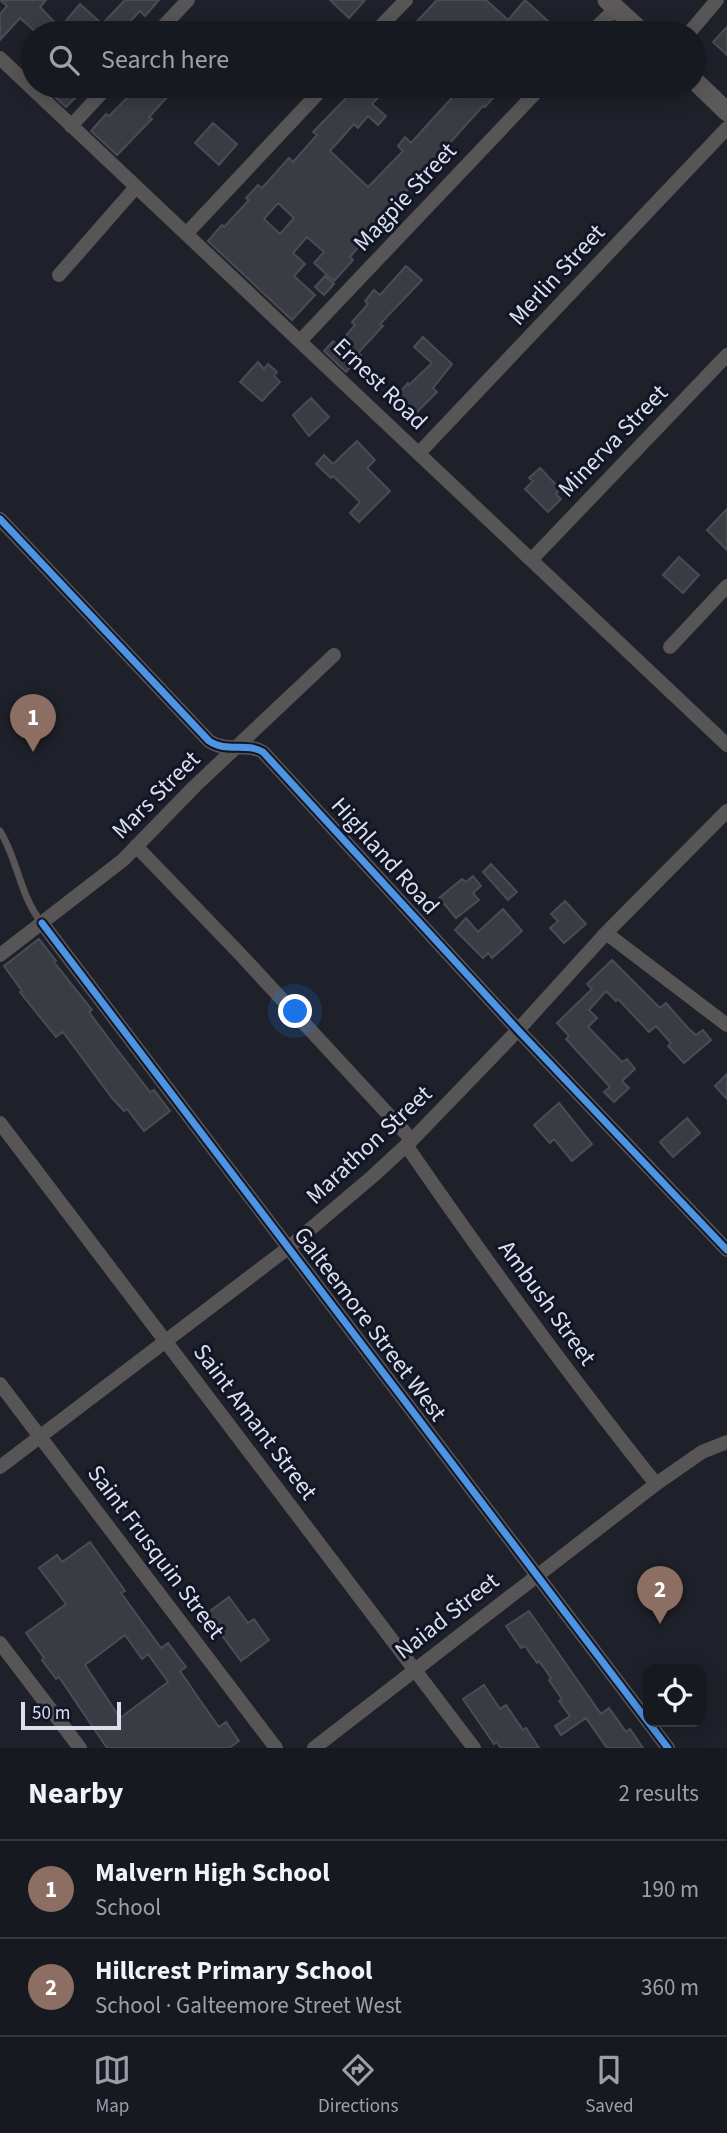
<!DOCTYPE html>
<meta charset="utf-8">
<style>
body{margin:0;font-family:"Source Sans 3",sans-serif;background:#202229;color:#f1f3f6}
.controls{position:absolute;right:21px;bottom:21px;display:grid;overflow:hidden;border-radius:14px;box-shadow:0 4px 18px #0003}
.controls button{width:63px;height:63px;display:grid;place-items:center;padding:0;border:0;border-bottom:2px solid #36383e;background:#171920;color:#f1f3f6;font:35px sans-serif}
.scale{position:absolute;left:21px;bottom:18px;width:100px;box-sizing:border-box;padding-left:7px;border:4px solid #dcdfec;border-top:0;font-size:19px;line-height:24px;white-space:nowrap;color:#dcdfec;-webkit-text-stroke:5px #111525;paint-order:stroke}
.you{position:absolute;left:296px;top:1012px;width:24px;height:24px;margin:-18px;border:5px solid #fff;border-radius:50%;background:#1a73e8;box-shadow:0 0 0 10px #1a73e833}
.badge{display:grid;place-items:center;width:46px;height:46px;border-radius:50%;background:#9a9ca8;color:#fff;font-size:23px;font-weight:700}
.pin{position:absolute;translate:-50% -58px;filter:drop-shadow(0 2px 4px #0008)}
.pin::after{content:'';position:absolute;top:37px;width:24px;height:21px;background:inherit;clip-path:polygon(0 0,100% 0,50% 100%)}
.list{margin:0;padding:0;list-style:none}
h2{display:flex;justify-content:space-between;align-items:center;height:91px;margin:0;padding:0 28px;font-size:30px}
h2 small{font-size:23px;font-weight:400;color:#9ea0a5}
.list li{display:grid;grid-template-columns:46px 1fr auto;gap:21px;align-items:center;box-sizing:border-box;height:98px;padding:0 28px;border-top:2px solid #36383e}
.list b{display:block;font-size:26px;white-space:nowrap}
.list p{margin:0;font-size:23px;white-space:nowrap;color:#9ea0a5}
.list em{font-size:23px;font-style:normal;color:#9ea0a5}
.icon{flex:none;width:38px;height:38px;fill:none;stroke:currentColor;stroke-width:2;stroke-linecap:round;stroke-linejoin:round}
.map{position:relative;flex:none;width:727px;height:1748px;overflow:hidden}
.search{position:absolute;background:#171920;box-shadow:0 4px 18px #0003;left:21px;right:21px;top:21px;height:77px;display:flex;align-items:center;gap:18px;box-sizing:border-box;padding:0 24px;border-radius:38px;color:#9ea0a5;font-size:26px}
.sheet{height:287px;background:#171920}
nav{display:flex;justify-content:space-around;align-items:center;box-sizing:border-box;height:98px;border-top:2px solid #36383e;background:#171920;font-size:19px;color:#9ea0a5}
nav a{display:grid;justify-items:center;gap:4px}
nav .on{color:#9a9ca8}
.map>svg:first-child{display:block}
.building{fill:#3a3c44;stroke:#4a4c54;stroke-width:2;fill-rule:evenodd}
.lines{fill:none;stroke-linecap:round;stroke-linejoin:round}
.lane{stroke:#585557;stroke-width:7}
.street{stroke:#585557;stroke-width:14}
.secondary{stroke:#5c595a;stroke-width:19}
.cycleway-casing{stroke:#111525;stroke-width:11}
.cycleway{stroke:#4d94e3;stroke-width:7}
.labels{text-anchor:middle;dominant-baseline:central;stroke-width:6;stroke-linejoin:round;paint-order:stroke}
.street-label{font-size:24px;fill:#dcdfec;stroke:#111525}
</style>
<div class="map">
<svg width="727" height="1748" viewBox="0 0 727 1748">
<rect width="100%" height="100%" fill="#1f212a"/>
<path class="building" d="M 0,0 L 46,0 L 40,7 L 60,28 L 80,4 L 102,24 L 125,0 L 159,0 L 145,16 L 140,11 L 119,33 L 37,33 L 20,18 L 0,40 L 0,14 L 7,6 Z
M 330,0 L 365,0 L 349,18 Z
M 437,0 L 486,0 L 508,20 L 525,0 L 549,22 L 543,28 L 549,33 L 523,33 L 518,29 L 514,33 L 406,33 Z
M 727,27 L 727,55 L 713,42 Z
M 33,52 L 33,76 L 22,65 Z
M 43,86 L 83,86 L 79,91 L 81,92 L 66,107 Z
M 139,86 L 161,86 L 170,94 L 149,117 L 152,119 L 117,155 L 91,131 L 106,114 L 109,116 Z
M 358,86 L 389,86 L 372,104 L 386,116 L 378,125 L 368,116 L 358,128 L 354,124 L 330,151 L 368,187 L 403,151 L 398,146 L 405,137 L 411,143 L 457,92 L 462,97 L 472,86 L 504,86 L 485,107 L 483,106 L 392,207 L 350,257 L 353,260 L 334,281 L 314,263 L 324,252 L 307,237 L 293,253 L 305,264 L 294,276 L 315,295 L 292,320 L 208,241 L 222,225 L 224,227 L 249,200 L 246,198 L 258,185 L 262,188 L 289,158 L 293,162 L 317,135 L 313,132 ZM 278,203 L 294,218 L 280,234 L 264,219 Z
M 213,123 L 237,144 L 219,165 L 195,143 Z
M 406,266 L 422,280 L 380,324 L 383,326 L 358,353 L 361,355 L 346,372 L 324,351 L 333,341 L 338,345 L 355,325 L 352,322 L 368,304 L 365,301 L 374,290 L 380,295 Z
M 325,276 L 334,284 L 324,295 L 315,287 Z
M 423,337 L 452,364 L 433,388 L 437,392 L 412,417 L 388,395 L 397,387 L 401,391 L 408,383 L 409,385 L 432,363 L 414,347 Z
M 258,362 L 264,369 L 268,364 L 277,372 L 274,376 L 280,382 L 262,401 L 240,382 Z
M 311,398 L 329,417 L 309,436 L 293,415 Z
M 357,441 L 375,460 L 367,468 L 390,491 L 359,522 L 350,513 L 360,502 L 333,476 L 331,478 L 316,464 L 324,455 L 333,464 Z
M 540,468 L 560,489 L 556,494 L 561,499 L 548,512 L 525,489 L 533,481 L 529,478 Z
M 727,509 L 727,550 L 707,530 Z
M 679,557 L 699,575 L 683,593 L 663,575 Z
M 491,864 L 517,892 L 508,900 L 483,872 Z
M 473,876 L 481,886 L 473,893 L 479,900 L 456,918 L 439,898 L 462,879 L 466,882 Z
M 565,901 L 586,924 L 564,943 L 550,928 L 558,921 L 551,914 Z
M 503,909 L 522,931 L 492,958 L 488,953 L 483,958 L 455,930 L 466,918 L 478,932 Z
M 39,939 L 56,961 L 54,962 L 92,1010 L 89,1012 L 109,1039 L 150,1092 L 154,1090 L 170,1111 L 144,1131 L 127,1109 L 124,1111 L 112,1098 L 63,1032 L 56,1037 L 20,992 L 22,991 L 4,966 Z
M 612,960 L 660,1008 L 666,1003 L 688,1028 L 696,1035 L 703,1030 L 711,1040 L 684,1063 L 668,1046 L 671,1043 L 656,1026 L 649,1032 L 618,999 L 616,1001 L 606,991 L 589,1010 L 597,1018 L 588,1027 L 622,1062 L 627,1059 L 635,1069 L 622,1081 L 629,1088 L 614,1102 L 604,1092 L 610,1087 L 566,1039 L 569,1036 L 557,1023 L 592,989 L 587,984 Z
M 727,1074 L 727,1099 L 715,1086 Z
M 559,1103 L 592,1144 L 572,1161 L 554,1139 L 550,1143 L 534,1125 Z
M 687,1118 L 700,1133 L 673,1157 L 660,1142 Z
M 90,1542 L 125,1591 L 121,1593 L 161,1648 L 168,1643 L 186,1667 L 180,1671 L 202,1703 L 219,1727 L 226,1722 L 239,1741 L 229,1748 L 107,1748 L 59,1677 L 56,1679 L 42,1660 L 44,1658 L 26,1633 L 66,1604 L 39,1568 L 57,1555 L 62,1562 ZM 125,1635 L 142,1659 L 148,1654 L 168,1682 L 120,1718 L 85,1665 Z
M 229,1597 L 248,1623 L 254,1619 L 269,1640 L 241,1661 L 206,1614 Z
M 529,1611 L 601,1714 L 609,1708 L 626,1732 L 630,1729 L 643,1748 L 607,1748 L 586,1718 L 561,1735 L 555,1726 L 570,1716 L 559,1701 L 562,1699 L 549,1680 L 551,1678 L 539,1661 L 537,1663 L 525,1646 L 521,1648 L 506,1626 Z
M 484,1685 L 500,1709 L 506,1705 L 523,1730 L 526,1728 L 539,1748 L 501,1748 L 497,1742 L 494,1744 L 463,1699 Z"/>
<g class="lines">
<path class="lane" d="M 0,831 C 18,860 20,897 42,923"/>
<path class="street" d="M 157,33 L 188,0
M 374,33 L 406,0
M 591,33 L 616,8
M 689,33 L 717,0
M 0,58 L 727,745
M 71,126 L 108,86
M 186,234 L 325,86
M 59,275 L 136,187
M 301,340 L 542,86
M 419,453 L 727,128
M 0,519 L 209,741 C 226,753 246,742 263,752 L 518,1030 L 727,1250
M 532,559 L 727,355
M 670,647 L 727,586
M 136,846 L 241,955 L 412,1140
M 42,923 L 668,1748
M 606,933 L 727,1025
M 0,955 L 123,860 L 195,786 L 334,655
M 0,1123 L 474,1748
M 406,1145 C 486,1261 568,1374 656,1484
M 0,1384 L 276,1748
M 0,1467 L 288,1248 L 373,1176 L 412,1140 L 518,1030 L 606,933 L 727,811
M 0,1643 L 80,1748
M 314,1748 L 656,1484 L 702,1452 L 727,1442"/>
<path class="secondary" d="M 607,0 L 643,33
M 694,80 L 727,112"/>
<defs>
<path id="cycleway" d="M 0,519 L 209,741 C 226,753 246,742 263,752 L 518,1030 L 727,1250
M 42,923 L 668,1748"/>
</defs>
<use href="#cycleway" class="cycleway-casing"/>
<use href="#cycleway" class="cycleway"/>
</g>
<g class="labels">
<g class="street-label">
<text transform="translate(405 197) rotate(-47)">Magpie Street</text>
<text transform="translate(557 275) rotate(-47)">Merlin Street</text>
<text transform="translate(380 384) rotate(44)">Ernest Road</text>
<text transform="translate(613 441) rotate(-46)">Minerva Street</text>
<text transform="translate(156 795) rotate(-45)">Mars Street</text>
<text transform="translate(385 856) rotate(48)">Highland Road</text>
<text transform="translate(369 1145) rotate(-43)">Marathon Street</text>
<text transform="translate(547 1303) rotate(54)">Ambush Street</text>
<text transform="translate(370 1324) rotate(53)">Galteemore Street West</text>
<text transform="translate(255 1422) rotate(53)">Saint Amant Street</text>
<text transform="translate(156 1552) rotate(53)">Saint Frusquin Street</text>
<text transform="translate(447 1616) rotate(-38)">Naiad Street</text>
</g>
</g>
</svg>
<div class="controls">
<button><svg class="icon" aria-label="locate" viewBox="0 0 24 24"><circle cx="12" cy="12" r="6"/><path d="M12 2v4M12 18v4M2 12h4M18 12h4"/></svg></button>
</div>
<div class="scale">50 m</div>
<div class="you"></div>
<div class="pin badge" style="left:33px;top:752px;background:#8d6e63">1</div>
<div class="pin badge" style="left:660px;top:1624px;background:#8d6e63">2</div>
<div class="search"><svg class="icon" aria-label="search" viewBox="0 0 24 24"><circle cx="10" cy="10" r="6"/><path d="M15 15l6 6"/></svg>Search here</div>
</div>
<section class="sheet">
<h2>Nearby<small>2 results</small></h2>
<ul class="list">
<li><span class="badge" style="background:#8d6e63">1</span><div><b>Malvern High School</b><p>School</p></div><em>190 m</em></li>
<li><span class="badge" style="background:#8d6e63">2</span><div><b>Hillcrest Primary School</b><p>School · Galteemore Street West</p></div><em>360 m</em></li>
</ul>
</section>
<nav>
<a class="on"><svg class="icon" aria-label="map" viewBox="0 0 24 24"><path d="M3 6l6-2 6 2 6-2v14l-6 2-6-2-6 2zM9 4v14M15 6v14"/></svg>Map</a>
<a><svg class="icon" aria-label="directions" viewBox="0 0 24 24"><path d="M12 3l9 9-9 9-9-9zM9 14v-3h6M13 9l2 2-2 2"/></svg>Directions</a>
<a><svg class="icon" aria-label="saved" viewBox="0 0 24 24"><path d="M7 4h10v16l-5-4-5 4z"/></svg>Saved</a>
</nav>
